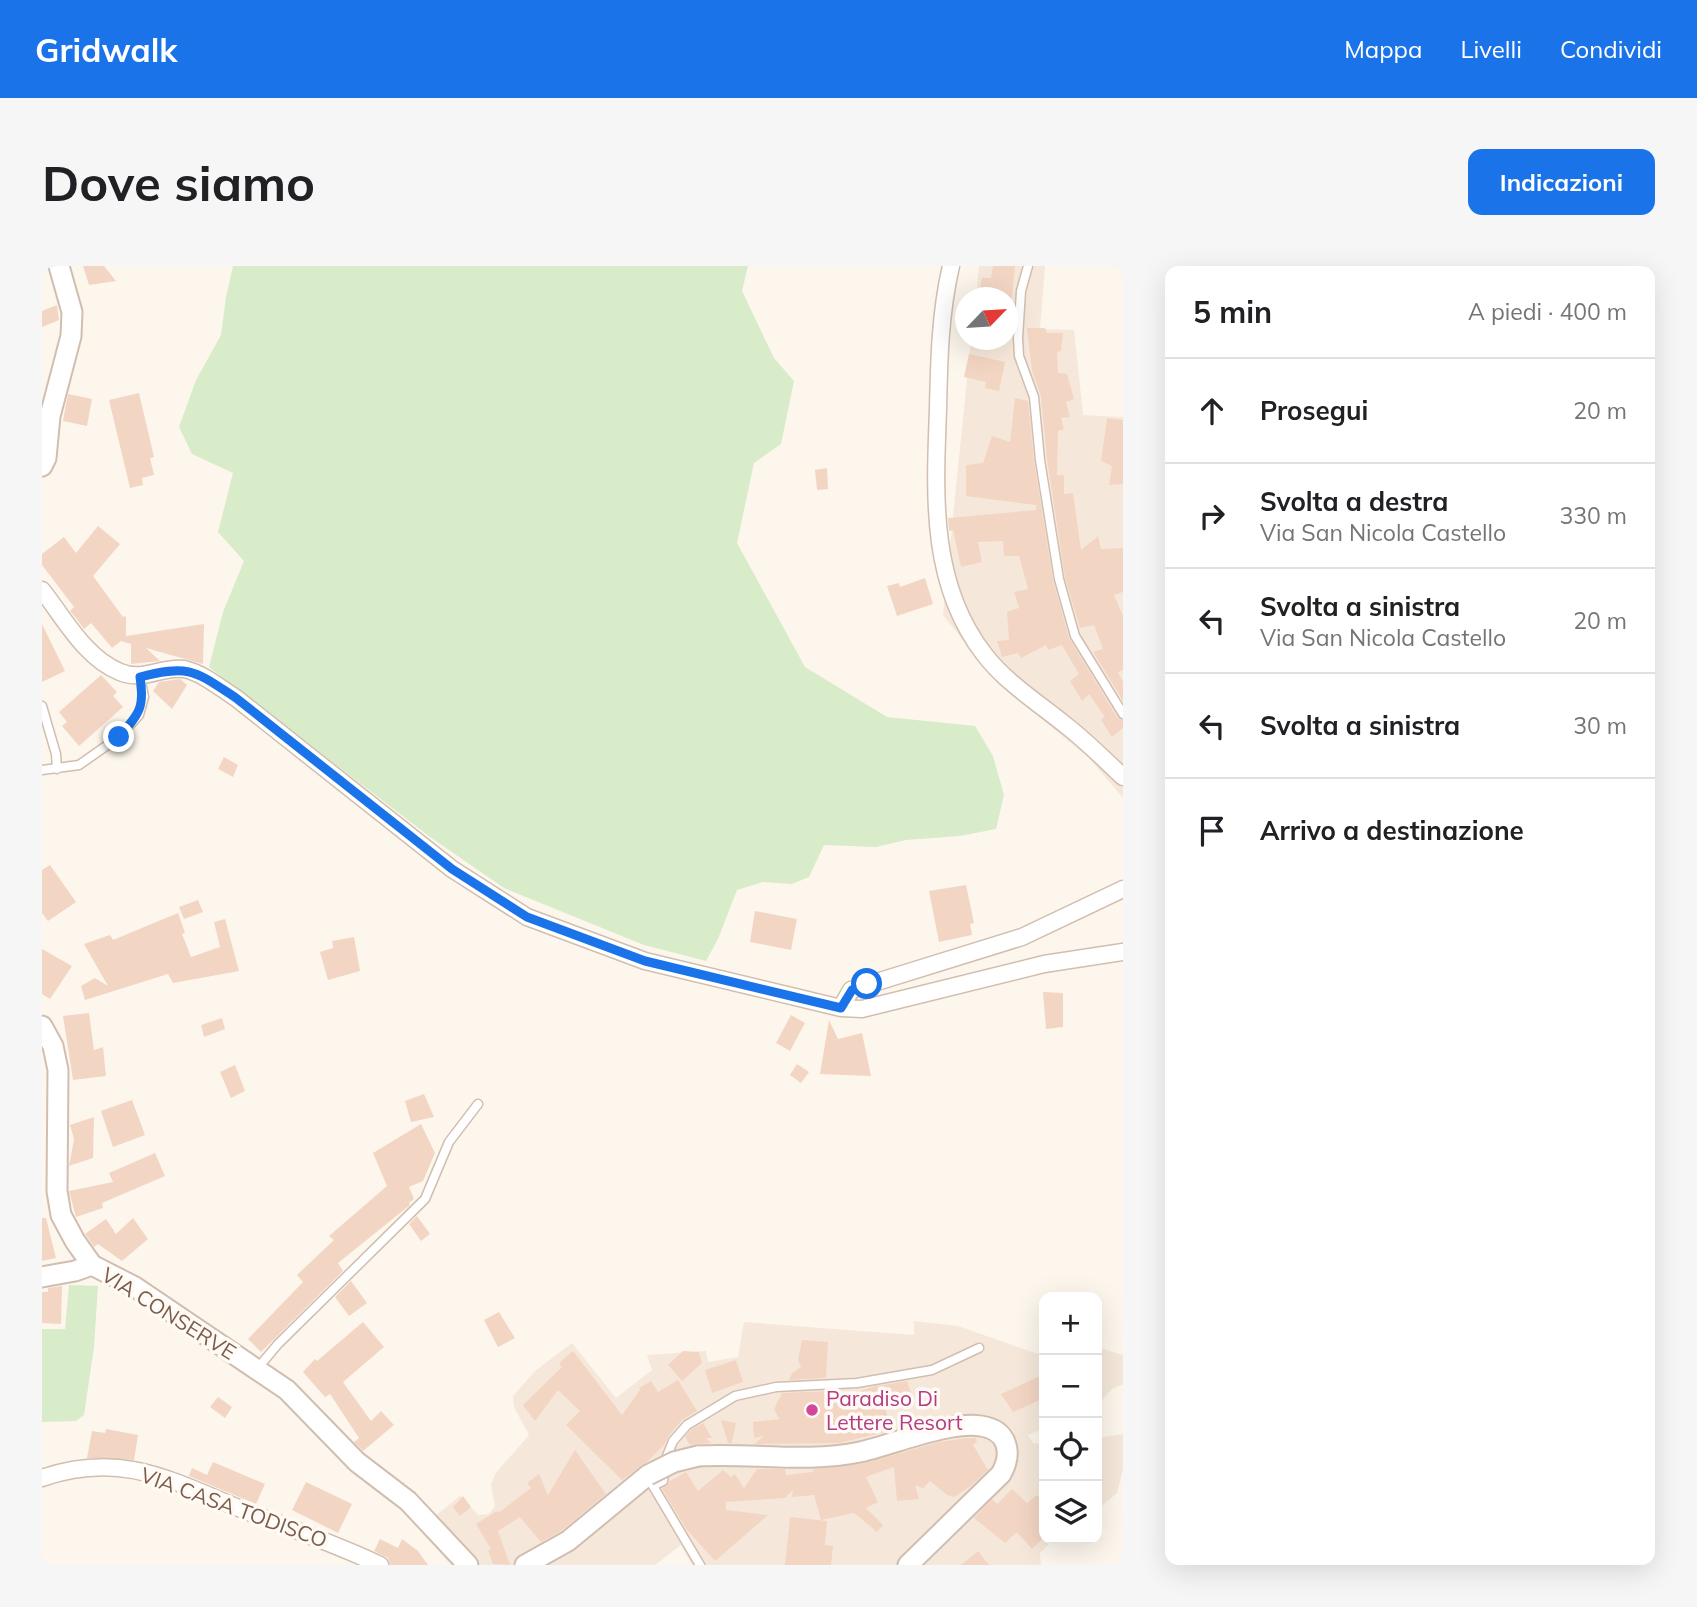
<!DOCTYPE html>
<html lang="it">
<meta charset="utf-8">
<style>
body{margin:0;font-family:Mulish,sans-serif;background:#f6f6f6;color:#202124}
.controls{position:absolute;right:21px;bottom:21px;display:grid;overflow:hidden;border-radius:14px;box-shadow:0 7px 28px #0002}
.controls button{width:63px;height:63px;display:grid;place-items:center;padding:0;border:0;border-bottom:2px solid #e0e0e0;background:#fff;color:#202124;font:35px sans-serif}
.compass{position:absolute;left:913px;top:21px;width:63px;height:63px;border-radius:50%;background:#fff;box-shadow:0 7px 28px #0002;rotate:65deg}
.stop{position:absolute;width:21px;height:21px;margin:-16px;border:5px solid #1a73e8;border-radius:50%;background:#fff}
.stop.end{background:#1a73e8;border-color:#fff;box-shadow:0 2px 7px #0008}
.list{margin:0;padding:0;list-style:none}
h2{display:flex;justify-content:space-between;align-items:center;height:91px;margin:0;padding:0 28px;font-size:30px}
h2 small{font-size:23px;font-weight:400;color:#757577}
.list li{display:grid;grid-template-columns:46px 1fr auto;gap:21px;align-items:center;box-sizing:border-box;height:105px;padding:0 28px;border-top:2px solid #e0e0e0}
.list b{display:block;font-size:26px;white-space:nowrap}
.list p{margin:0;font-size:23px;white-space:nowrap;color:#757577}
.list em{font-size:23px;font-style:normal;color:#757577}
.icon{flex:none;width:38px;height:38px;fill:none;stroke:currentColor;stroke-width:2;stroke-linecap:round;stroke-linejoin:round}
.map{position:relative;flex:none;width:1081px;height:1299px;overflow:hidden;border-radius:14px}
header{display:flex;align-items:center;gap:42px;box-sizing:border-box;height:98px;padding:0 35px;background:#1a73e8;color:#fff}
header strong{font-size:33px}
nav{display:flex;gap:38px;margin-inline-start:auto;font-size:24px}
.intro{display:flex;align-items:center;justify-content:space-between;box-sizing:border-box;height:168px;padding:0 42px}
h1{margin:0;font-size:49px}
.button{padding:18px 32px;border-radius:14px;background:#1a73e8;color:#fff;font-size:24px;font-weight:700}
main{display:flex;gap:42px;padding:0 42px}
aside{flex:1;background:#fff;border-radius:14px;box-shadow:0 7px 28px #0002}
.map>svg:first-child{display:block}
.residential{fill:#f5e8da}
.green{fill:#d8ecc9}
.building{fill:#f3d5c3}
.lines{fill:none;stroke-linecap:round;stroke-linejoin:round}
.service-casing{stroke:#d1beb0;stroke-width:11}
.minor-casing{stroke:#d1beb0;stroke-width:19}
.tertiary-casing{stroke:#d1beb0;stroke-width:23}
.service{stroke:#fff;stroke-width:8}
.minor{stroke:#fff;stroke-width:16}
.tertiary{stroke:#fff;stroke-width:19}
.tertiary-bridge-casing{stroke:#d1beb0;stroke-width:23;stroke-linecap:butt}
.tertiary-bridge{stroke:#fff;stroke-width:19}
.route{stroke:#1a73e8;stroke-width:9}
.hotel-dot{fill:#d1479c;stroke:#fffaf3;stroke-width:2.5}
.labels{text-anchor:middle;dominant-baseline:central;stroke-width:7;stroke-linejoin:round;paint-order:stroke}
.street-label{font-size:21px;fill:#7a5c4d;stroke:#fffaf3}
.hotel-label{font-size:21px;fill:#b23c85;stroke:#fffaf3;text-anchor:start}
</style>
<header>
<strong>Gridwalk</strong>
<nav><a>Mappa</a><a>Livelli</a><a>Condividi</a></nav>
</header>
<div class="intro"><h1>Dove siamo</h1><a class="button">Indicazioni</a></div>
<main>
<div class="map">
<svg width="1081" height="1299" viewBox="0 0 1081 1299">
<rect width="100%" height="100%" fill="#fdf6ec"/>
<path class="residential" d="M 937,0 L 1003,0 L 998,63 L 1032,64 L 1041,149 L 1081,151 L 1081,532 L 1046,491 L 956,418 L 901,349 L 929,74 L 965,74 L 965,32 L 934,31 Z
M 872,1055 L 916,1060 L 1002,1090 L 1002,1162 L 986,1169 L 991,1177 L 1002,1179 L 1002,1273 L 1012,1273 L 998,1287 L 999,1299 L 650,1299 L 639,1279 L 613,1299 L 409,1299 L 377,1263 L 418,1230 L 436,1249 L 447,1248 L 453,1240 L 449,1218 L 453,1208 L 487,1169 L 472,1141 L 471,1130 L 493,1105 L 530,1077 L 574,1132 L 610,1104 L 605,1089 L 664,1085 L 666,1096 L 696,1091 L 702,1056 L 872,1069 Z
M 1055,1081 L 1081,1089 L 1081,1118 L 1070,1123 L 1055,1140 Z
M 1081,1168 L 1081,1203 L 1075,1227 L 1055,1244 L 1055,1172 Z"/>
<path class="green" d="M 191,0 L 706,0 L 700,25 L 732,92 L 752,115 L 739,178 L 712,197 L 695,277 L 763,401 L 845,451 L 933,460 L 951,490 L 962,529 L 954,563 L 918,570 L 864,574 L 834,581 L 782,579 L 767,611 L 750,618 L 721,616 L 695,624 L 676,673 L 664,695 L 602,679 L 462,622 L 388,571 L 167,401 L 181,346 L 202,295 L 176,266 L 191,207 L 150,188 L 137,161 L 154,114 L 179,69 L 184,31 Z
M 27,1019 L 56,1020 L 52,1081 L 42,1149 L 34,1155 L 0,1156 L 0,1063 L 23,1063 Z"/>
<path class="building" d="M 41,0 L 62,0 L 74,15 L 47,19 Z
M 951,0 L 973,0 L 970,32 L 937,32 L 940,12 L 949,12 Z
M 15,39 L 17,54 L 0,61 L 0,45 Z
M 985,62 L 1003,62 L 1005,67 L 1021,67 L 1019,85 L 1015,86 L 1016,107 L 1025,108 L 1032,133 L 1024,136 L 1028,151 L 1019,152 L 1022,163 L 1016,165 L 1015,209 L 1022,209 L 1022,228 L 1031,227 L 1039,284 L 1056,270 L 1059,283 L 1081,282 L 1081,326 L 1072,329 L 1081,350 L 1081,404 L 1076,406 L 1081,416 L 1081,435 L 1051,386 L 1061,383 L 1052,359 L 1038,362 L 1023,312 L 1005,193 L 999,130 L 990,105 Z
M 927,88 L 963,96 L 957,125 L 943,122 L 944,116 L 922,111 Z
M 97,127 L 112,191 L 108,192 L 112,209 L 100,212 L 101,219 L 88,222 L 67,134 Z
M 26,128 L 50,133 L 45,160 L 21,155 Z
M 973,132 L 986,135 L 992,195 L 1011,314 L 1027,372 L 1075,451 L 1081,454 L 1081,462 L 1070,471 L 1059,454 L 1063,451 L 1047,428 L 1040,435 L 1028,415 L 1037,408 L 1020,379 L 1006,384 L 1004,379 L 979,392 L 976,387 L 960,391 L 955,375 L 967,374 L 965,346 L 977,342 L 972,326 L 986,323 L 977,290 L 962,290 L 961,275 L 936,276 L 940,296 L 919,301 L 911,264 L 907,265 L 906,252 L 994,244 L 994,239 L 924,230 L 924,199 L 941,197 L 950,170 L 968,176 Z
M 1065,152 L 1081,154 L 1081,218 L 1067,219 L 1070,200 L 1059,195 Z
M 785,202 L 786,223 L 775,224 L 773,204 Z
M 56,260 L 78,278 L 51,310 L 81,351 L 84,350 L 84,370 L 162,358 L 161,398 L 104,382 L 118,395 L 89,398 L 89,378 L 79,375 L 70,382 L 49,357 L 42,363 L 34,352 L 28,345 L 32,341 L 0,299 L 0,288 L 22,271 L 34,287 Z
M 883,312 L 891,338 L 855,350 L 845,320 L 857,317 L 858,321 Z
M 0,358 L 23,405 L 0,416 Z
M 59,409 L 75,426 L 71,430 L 81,441 L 37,480 L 20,460 L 25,456 L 17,446 Z
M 138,413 L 145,419 L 130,443 L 111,425 L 117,416 Z
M 182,491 L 196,499 L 191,511 L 176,503 Z
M 8,599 L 34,636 L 6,655 L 0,647 L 0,604 Z
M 924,619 L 932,657 L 928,658 L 930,669 L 897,676 L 887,625 Z
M 156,634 L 161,646 L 142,653 L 137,641 Z
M 713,645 L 755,653 L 749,684 L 708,676 Z
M 136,647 L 143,667 L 140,668 L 149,691 L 178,681 L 172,656 L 183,653 L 197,705 L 131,717 L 126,708 L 43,734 L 39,720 L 53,712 L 66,720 L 42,678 L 68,669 L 71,674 Z
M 312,671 L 318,705 L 286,714 L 278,686 L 291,682 L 290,675 Z
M 0,683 L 30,700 L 8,733 L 0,728 Z
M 1001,726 L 1021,727 L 1021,761 L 1004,763 Z
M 47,747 L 52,784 L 61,781 L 64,810 L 31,814 L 21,750 Z
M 749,749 L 763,757 L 748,785 L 734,777 Z
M 180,752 L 183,763 L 162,771 L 159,759 Z
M 787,754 L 796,773 L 820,767 L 829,810 L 778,808 Z
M 755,798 L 767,806 L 759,817 L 748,809 Z
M 193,799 L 203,825 L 189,832 L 178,806 Z
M 382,828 L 392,851 L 369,856 L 363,835 Z
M 90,834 L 103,869 L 71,881 L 59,845 Z
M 52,851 L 51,892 L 27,900 L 32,873 L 28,859 Z
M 379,858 L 393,887 L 381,915 L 367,921 L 372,933 L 367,937 L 368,939 L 296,997 L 301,1005 L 219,1086 L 206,1073 L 261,1016 L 255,1009 L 292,974 L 287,970 L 345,920 L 331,887 Z
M 113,887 L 123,910 L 60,937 L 61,942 L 34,951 L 27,925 L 71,916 L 67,907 Z
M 375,950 L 388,968 L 379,975 L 367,958 Z
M 0,952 L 4,952 L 14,992 L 0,995 Z
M 91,952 L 106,973 L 80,995 L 56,978 L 52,981 L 43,968 L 64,953 L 74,968 Z
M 309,1015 L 325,1037 L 307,1050 L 293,1031 Z
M 20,1020 L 19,1058 L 0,1057 L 0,1026 L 6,1026 L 6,1022 Z
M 457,1046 L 473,1072 L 456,1081 L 442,1054 Z
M 321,1056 L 342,1081 L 301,1116 L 329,1155 L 339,1145 L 352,1159 L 321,1185 L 312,1176 L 317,1172 L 288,1128 L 283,1131 L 261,1106 L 273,1093 L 275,1095 Z
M 760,1074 L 786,1076 L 784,1112 L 747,1114 L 750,1107 L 759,1101 L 756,1094 Z
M 531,1085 L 580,1149 L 598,1124 L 597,1122 L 609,1115 L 616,1126 L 636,1114 L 655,1145 L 640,1154 L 626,1171 L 622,1179 L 606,1195 L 580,1214 L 524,1159 L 538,1145 L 516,1124 L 493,1155 L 481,1139 L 520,1101 L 517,1097 Z
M 641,1085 L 657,1086 L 660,1097 L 640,1115 L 626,1099 Z
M 694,1094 L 701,1116 L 670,1127 L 663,1104 Z
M 996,1111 L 999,1117 L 1002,1117 L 1002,1132 L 971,1146 L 959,1128 Z
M 865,1115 L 870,1130 L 842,1140 L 851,1164 L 797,1177 L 712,1178 L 722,1170 L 712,1172 L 711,1156 L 737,1153 L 732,1143 L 740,1127 L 792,1125 L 793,1133 L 830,1121 Z
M 176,1131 L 190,1141 L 183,1152 L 168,1141 Z
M 679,1154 L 694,1157 L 690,1177 L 686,1177 Z
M 661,1157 L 670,1172 L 664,1172 L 669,1177 L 648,1179 L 643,1171 L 649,1164 Z
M 64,1163 L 96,1169 L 92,1194 L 45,1192 L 50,1165 L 63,1167 Z
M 926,1172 L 934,1172 L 935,1176 L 931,1179 L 946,1204 L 929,1220 L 912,1231 L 905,1229 L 888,1215 L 881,1222 L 873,1219 L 877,1233 L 855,1235 L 852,1201 L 824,1211 L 836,1236 L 824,1242 L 841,1259 L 835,1266 L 812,1247 L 779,1254 L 772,1229 L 750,1231 L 751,1224 L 743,1232 L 684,1236 L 684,1244 L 726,1249 L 673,1295 L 645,1264 L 620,1223 L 628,1215 L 644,1206 L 656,1225 L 681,1204 L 689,1211 L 693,1208 L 702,1222 L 715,1203 L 743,1203 L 744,1209 L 771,1206 L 771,1203 L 820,1198 L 897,1176 Z
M 533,1184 L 564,1228 L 519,1265 L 499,1276 L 478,1251 L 456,1265 L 468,1299 L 451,1298 L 446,1284 L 449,1283 L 434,1258 L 455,1245 L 456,1247 L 489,1222 L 485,1217 L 497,1208 L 506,1229 Z
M 171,1196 L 223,1218 L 214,1238 L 147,1210 L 150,1202 L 165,1209 Z
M 264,1216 L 310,1238 L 296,1267 L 250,1244 Z
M 970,1223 L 985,1237 L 995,1229 L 1002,1238 L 1002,1271 L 990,1283 L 975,1266 L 963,1277 L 932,1252 L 950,1233 L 955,1238 Z
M 421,1230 L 429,1241 L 418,1250 L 411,1241 Z
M 748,1251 L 785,1255 L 783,1279 L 791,1280 L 789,1299 L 743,1299 Z
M 338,1273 L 356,1282 L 360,1273 L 376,1285 L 386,1299 L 348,1299 L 346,1292 L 332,1285 Z
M 936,1285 L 947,1299 L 919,1299 Z"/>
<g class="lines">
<defs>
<path id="service" d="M 986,0 L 979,25 L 976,72 L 977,90 L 992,131 L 998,194 L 1017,313 L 1033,370 L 1081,448
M 0,440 L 14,488 L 15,503
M 0,504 L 37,499 L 77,471 L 97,449 L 102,431 L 98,411
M 215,1103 L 236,1078 L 383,933 L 407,876 L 436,838
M 658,1299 L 611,1220 L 621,1215 L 625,1190 L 631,1175 L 645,1159 L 693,1130 L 734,1121 L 815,1117 L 890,1104 L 937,1082"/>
<path id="minor" d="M 909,0 C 898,47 897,95 896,143 C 893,227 887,317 942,388 C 964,417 998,438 1026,461 C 1045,476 1063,494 1081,511
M 0,324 C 22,352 43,392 78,406 C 102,416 119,400 142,403 C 161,407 178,422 194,432 L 410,603 L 485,651 L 603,695 L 799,742 L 820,743 L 1002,698 L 1081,686
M 799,742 L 809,724 L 980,671 L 1081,623
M 0,1212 C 83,1183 135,1218 209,1247 C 253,1264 296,1279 338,1299"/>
<path id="tertiary" d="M 0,200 L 4,192 L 8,150 L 29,70 L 30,46 L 17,0
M 0,760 L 11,780 L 16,804 L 15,925 L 19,949 L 33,975 L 50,999 L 93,1021 L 245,1124 L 315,1196 L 366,1235 L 426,1299
M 0,1011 L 33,1005 L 50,999
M 656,1190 C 709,1187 765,1197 818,1186 C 850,1179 906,1155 939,1160 C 966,1164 971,1187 959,1208 L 866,1299
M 483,1299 L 526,1275 L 606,1209"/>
</defs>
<use href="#service" class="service-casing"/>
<use href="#minor" class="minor-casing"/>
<use href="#tertiary" class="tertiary-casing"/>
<use href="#service" class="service"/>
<use href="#minor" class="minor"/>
<use href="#tertiary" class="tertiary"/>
<defs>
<path id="tertiary-bridge" d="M 606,1209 L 632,1196 L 656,1190"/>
</defs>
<use href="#tertiary-bridge" class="tertiary-bridge-casing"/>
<use href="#tertiary-bridge" class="tertiary-bridge"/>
</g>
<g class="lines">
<path class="route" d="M 77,471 C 97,448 103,442 98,411 C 148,398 153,405 194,432 L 410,603 L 485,651 L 603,695 L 799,742 L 810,724 L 825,718"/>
</g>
<circle class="hotel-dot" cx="770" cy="1144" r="7"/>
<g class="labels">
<g class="street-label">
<text transform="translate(127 1047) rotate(32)">VIA CONSERVE</text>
<text transform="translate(192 1241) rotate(20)">VIA CASA TODISCO</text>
</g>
<g class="hotel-label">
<text x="784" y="1132">Paradiso Di<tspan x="784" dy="24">Lettere Resort</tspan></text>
</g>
</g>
</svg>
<div class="controls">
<button>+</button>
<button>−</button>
<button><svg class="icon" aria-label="locate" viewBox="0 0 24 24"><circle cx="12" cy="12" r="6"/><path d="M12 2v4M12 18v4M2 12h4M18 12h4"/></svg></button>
<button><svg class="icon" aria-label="layers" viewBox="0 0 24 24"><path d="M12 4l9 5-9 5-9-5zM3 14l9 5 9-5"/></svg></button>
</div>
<svg class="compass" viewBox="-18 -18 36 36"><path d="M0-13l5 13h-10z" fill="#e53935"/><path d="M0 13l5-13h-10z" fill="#757577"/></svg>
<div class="stop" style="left:825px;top:718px"></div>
<div class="stop end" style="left:77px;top:471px"></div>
</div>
<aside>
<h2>5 min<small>A piedi · 400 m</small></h2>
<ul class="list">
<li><svg class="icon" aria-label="ahead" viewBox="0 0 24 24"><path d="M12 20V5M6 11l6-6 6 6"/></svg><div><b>Prosegui</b></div><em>20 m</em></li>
<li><svg class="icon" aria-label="right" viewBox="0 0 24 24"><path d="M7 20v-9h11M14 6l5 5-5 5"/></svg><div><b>Svolta a destra</b><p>Via San Nicola Castello</p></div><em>330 m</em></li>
<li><svg class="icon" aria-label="left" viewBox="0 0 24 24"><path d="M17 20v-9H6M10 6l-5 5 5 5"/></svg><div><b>Svolta a sinistra</b><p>Via San Nicola Castello</p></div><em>20 m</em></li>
<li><svg class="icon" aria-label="left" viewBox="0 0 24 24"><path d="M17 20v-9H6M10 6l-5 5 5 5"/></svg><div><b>Svolta a sinistra</b></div><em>30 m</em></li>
<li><svg class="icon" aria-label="arrive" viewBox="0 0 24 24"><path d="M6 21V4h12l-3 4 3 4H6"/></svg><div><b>Arrivo a destinazione</b></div></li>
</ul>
</aside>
</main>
